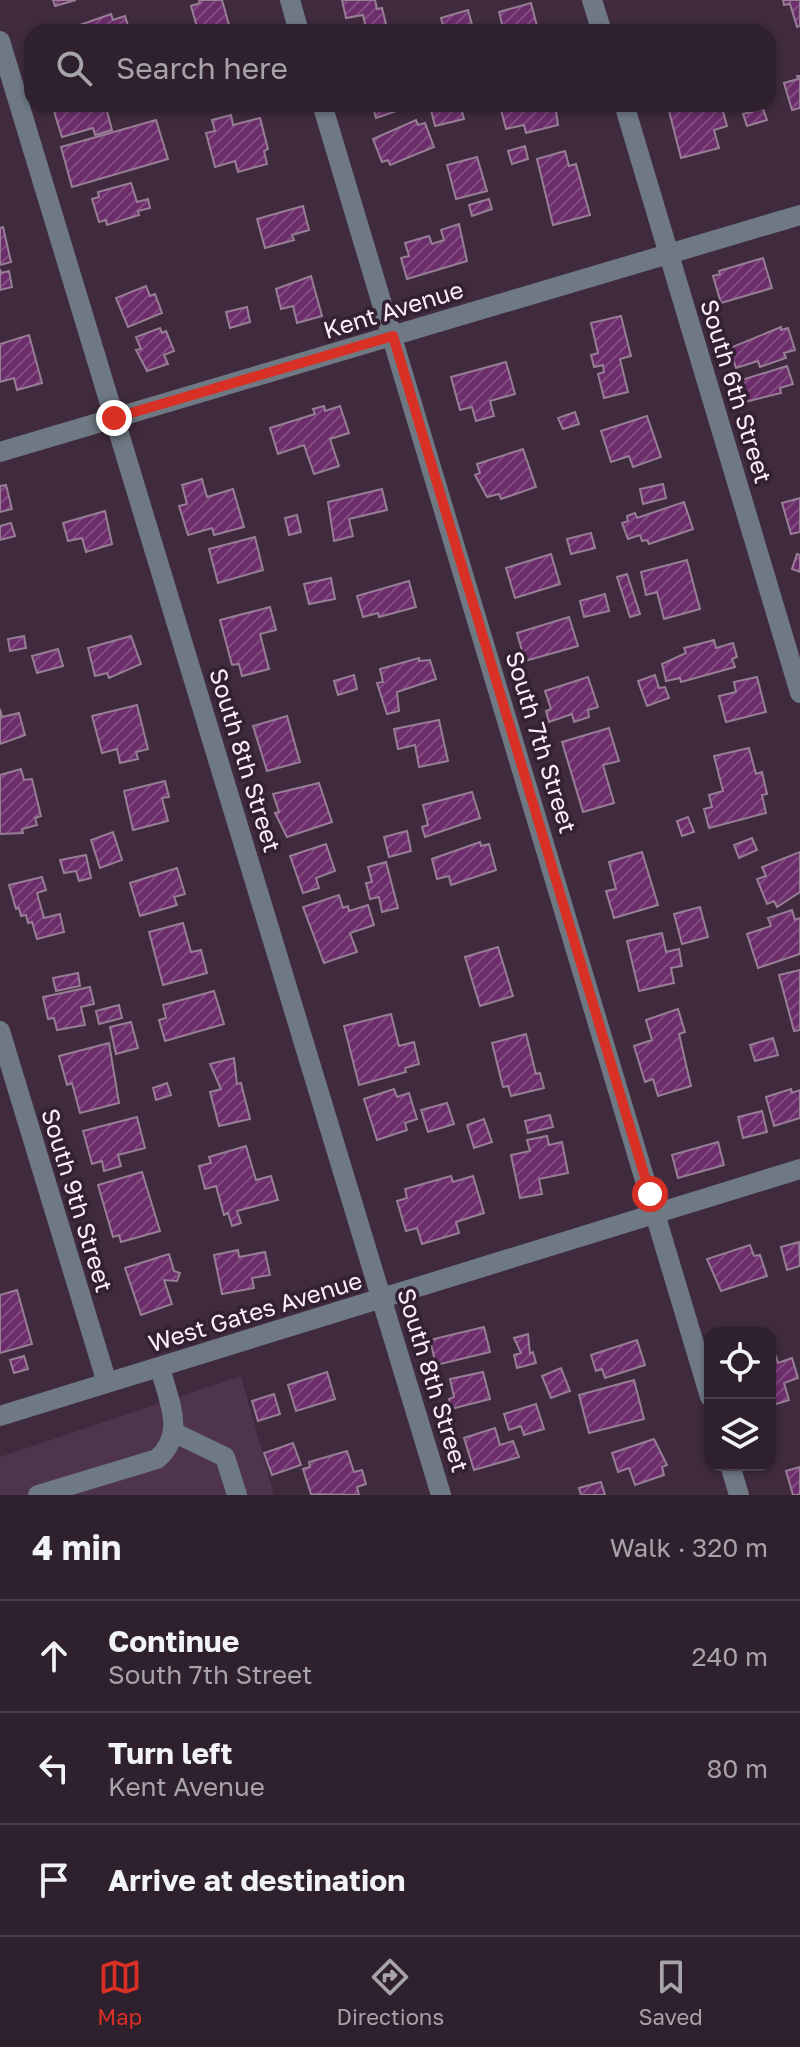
<!DOCTYPE html>
<meta charset="utf-8">
<style>
body{margin:0;font-family:"Golos Text",sans-serif;background:#3b2d3a;color:#f1f3f6}
.controls{position:absolute;right:24px;bottom:24px;display:grid;overflow:hidden;border-radius:16px;box-shadow:0 2px 6px #0004}
.controls button{width:72px;height:72px;display:grid;place-items:center;padding:0;border:0;border-bottom:2px solid #4a3e4a;background:#2f202e;color:#f1f3f6;font:40px sans-serif}
.stop{position:absolute;width:24px;height:24px;margin:-18px;border:6px solid #d93025;border-radius:50%;background:#fff}
.stop.end{background:#d93025;border-color:#fff;box-shadow:0 2px 8px #0008}
.list{margin:0;padding:0;list-style:none}
h2{display:flex;justify-content:space-between;align-items:center;height:104px;margin:0;padding:0 32px;font-size:34px}
h2 small{font-size:26px;font-weight:400;color:#a7a3aa}
.list li{display:grid;grid-template-columns:52px 1fr auto;gap:24px;align-items:center;box-sizing:border-box;height:112px;padding:0 32px;border-top:2px solid #4a3e4a}
.list b{display:block;font-size:30px;white-space:nowrap}
.list p{margin:0;font-size:26px;white-space:nowrap;color:#a7a3aa}
.list em{font-size:26px;font-style:normal;color:#a7a3aa}
.icon{flex:none;width:44px;height:44px;fill:none;stroke:currentColor;stroke-width:2;stroke-linecap:round;stroke-linejoin:round}
.map{position:relative;flex:none;width:800px;height:1495px;overflow:hidden}
.search{position:absolute;background:#2f202e;box-shadow:0 2px 6px #0004;left:24px;right:24px;top:24px;height:88px;display:flex;align-items:center;gap:20px;box-sizing:border-box;padding:0 28px;border-radius:24px;color:#a7a3aa;font-size:30px}
.sheet{height:440px;background:#2f202e}
nav{display:flex;justify-content:space-around;align-items:center;box-sizing:border-box;height:112px;border-top:2px solid #4a3e4a;background:#2f202e;font-size:22px;color:#a7a3aa}
nav a{display:grid;justify-items:center;gap:4px}
nav .on{color:#d93025}
.map>svg:first-child{display:block}
.built{fill:#4e344d}
.building{fill:url(#building-hatch);stroke:#977e95;stroke-width:2}
.lines{fill:none;stroke-linecap:round;stroke-linejoin:round}
.minor{stroke:#6e7983;stroke-width:20}
.route{stroke:#d93025;stroke-width:10}
.labels{text-anchor:middle;dominant-baseline:central;stroke-width:7;stroke-linejoin:round;paint-order:stroke}
.street-label{font-size:24px;fill:#fceefb;stroke:#342033}
</style>
<div class="map">
<svg width="800" height="1495" viewBox="0 0 800 1495">
<defs>
<pattern id="building-hatch" width="6" height="6" patternUnits="userSpaceOnUse" patternTransform="scale(2)"><rect width="6" height="6" fill="#6c2d6b"/><path d="M-1 1l2-2M0 6l6-6M5 7l2-2" fill="none" stroke="#824c81"/></pattern>
</defs>
<rect width="100%" height="100%" fill="#3f2a3e"/>
<path class="built" d="M 241,1376 L 274,1495 L 0,1495 L 0,1457 Z"/>
<path class="building" d="M 53,0 L 76,0 L 55,6 Z
M 199,0 L 222,0 L 231,32 L 183,32 L 197,27 L 191,6 L 200,3 Z
M 342,0 L 375,0 L 377,9 L 382,8 L 387,28 L 394,26 L 395,32 L 367,32 L 363,15 L 346,18 Z
M 783,0 L 800,0 L 800,26 L 797,27 L 790,4 L 784,5 Z
M 531,3 L 538,30 L 548,28 L 549,32 L 504,32 L 499,12 Z
M 468,10 L 474,32 L 445,32 L 441,18 Z
M 111,14 L 113,20 L 125,16 L 130,32 L 60,32 Z
M 797,76 L 800,76 L 800,108 L 792,110 L 784,83 L 798,79 Z
M 105,104 L 112,130 L 95,135 L 93,128 L 62,137 L 52,105 Z
M 372,104 L 417,104 L 376,118 Z
M 460,104 L 464,119 L 435,126 L 431,110 Z
M 555,104 L 558,125 L 526,133 L 524,125 L 506,129 L 501,110 L 518,104 Z
M 681,104 L 721,104 L 727,126 L 714,130 L 719,148 L 681,158 L 668,107 Z
M 763,109 L 767,120 L 747,126 L 743,114 Z
M 231,115 L 233,125 L 260,118 L 268,149 L 264,151 L 267,164 L 238,172 L 235,161 L 215,167 L 206,133 L 215,131 L 212,120 Z
M 156,120 L 168,159 L 72,187 L 61,147 Z
M 416,120 L 418,125 L 425,123 L 434,147 L 390,165 L 388,160 L 382,162 L 373,139 Z
M 525,146 L 528,159 L 512,164 L 508,151 Z
M 565,151 L 569,166 L 576,164 L 590,215 L 553,225 L 537,159 Z
M 477,157 L 487,191 L 456,199 L 447,165 Z
M 131,183 L 137,202 L 148,199 L 150,208 L 138,211 L 139,215 L 107,225 L 106,220 L 99,222 L 92,199 L 99,197 L 98,192 Z
M 489,199 L 492,209 L 472,216 L 469,205 Z
M 303,206 L 309,230 L 292,235 L 294,240 L 265,248 L 257,219 Z
M 459,224 L 467,261 L 407,279 L 401,258 L 409,256 L 405,243 L 429,236 L 432,244 L 444,240 L 441,230 Z
M 3,227 L 11,262 L 0,265 L 0,228 Z
M 763,258 L 772,288 L 721,303 L 713,276 L 720,274 L 719,271 Z
M 0,269 L 1,273 L 9,271 L 12,287 L 0,290 Z
M 311,276 L 322,316 L 297,323 L 293,306 L 281,309 L 276,289 Z
M 146,286 L 150,296 L 155,294 L 162,313 L 128,327 L 116,298 Z
M 247,307 L 250,322 L 230,328 L 226,312 Z
M 621,316 L 631,356 L 620,359 L 628,392 L 604,398 L 598,374 L 604,372 L 603,365 L 594,367 L 591,355 L 598,353 L 591,323 Z
M 781,327 L 781,330 L 788,328 L 795,350 L 784,353 L 786,358 L 760,367 L 758,361 L 736,368 L 730,348 Z
M 160,328 L 162,333 L 166,331 L 174,351 L 164,355 L 168,364 L 147,371 L 136,350 L 141,349 L 136,337 Z
M 29,335 L 42,383 L 17,390 L 14,378 L 0,382 L 0,344 Z
M 506,362 L 515,394 L 490,401 L 494,416 L 476,421 L 472,407 L 460,410 L 451,377 Z
M 787,366 L 793,384 L 780,388 L 781,393 L 741,403 L 735,382 Z
M 324,406 L 325,411 L 340,406 L 349,433 L 330,439 L 339,466 L 314,474 L 304,445 L 278,454 L 270,428 L 315,414 L 313,409 Z
M 575,412 L 579,424 L 563,429 L 558,418 Z
M 647,416 L 661,457 L 633,467 L 629,456 L 611,462 L 601,431 Z
M 523,449 L 536,487 L 501,499 L 499,494 L 487,497 L 475,475 L 480,473 L 477,464 Z
M 202,479 L 207,497 L 233,489 L 244,527 L 214,535 L 212,528 L 188,535 L 179,506 L 187,504 L 182,485 Z
M 663,484 L 666,498 L 643,504 L 640,489 Z
M 6,485 L 12,509 L 0,512 L 0,486 Z
M 382,489 L 387,510 L 349,519 L 353,536 L 334,541 L 328,502 Z
M 800,498 L 800,532 L 791,534 L 782,503 Z
M 684,502 L 693,529 L 649,544 L 647,540 L 642,541 L 640,535 L 628,539 L 622,523 L 628,521 L 627,516 L 635,513 L 637,518 Z
M 105,511 L 112,544 L 86,552 L 82,538 L 68,541 L 63,523 Z
M 297,515 L 301,532 L 289,535 L 285,518 Z
M 11,523 L 15,536 L 0,540 L 0,526 Z
M 591,533 L 595,548 L 571,554 L 567,539 Z
M 255,537 L 263,570 L 218,583 L 209,549 Z
M 551,554 L 560,584 L 515,598 L 506,568 Z
M 797,554 L 800,555 L 800,572 L 792,569 Z
M 687,560 L 700,609 L 664,619 L 657,592 L 646,595 L 641,572 Z
M 627,574 L 640,614 L 630,617 L 617,577 Z
M 331,578 L 335,599 L 309,604 L 304,584 Z
M 409,581 L 416,607 L 379,617 L 378,613 L 363,617 L 357,596 Z
M 605,594 L 609,611 L 584,617 L 580,601 Z
M 270,607 L 276,630 L 260,634 L 269,669 L 242,676 L 239,664 L 232,665 L 220,620 Z
M 569,617 L 578,646 L 525,661 L 517,633 Z
M 24,636 L 26,648 L 10,651 L 8,639 Z
M 131,636 L 141,664 L 109,678 L 107,673 L 95,676 L 88,648 Z
M 714,640 L 716,648 L 733,643 L 737,657 L 732,659 L 735,667 L 681,682 L 680,678 L 666,681 L 662,664 L 686,653 L 684,648 Z
M 58,649 L 63,666 L 37,673 L 32,656 Z
M 419,658 L 419,661 L 430,660 L 436,679 L 397,692 L 399,711 L 387,714 L 377,683 L 383,682 L 380,669 Z
M 354,675 L 357,689 L 338,695 L 334,681 Z
M 655,675 L 659,688 L 665,687 L 669,698 L 647,706 L 638,681 Z
M 588,677 L 598,707 L 588,710 L 589,717 L 574,722 L 572,714 L 549,722 L 546,711 L 551,709 L 545,691 Z
M 757,677 L 766,712 L 726,722 L 719,696 L 736,692 L 734,682 Z
M 137,705 L 148,749 L 136,752 L 138,759 L 120,763 L 117,749 L 102,753 L 92,716 Z
M 0,709 L 2,717 L 19,713 L 25,735 L 0,744 Z
M 287,716 L 300,762 L 267,771 L 253,726 Z
M 439,720 L 448,761 L 419,767 L 415,745 L 398,749 L 394,729 Z
M 609,728 L 619,761 L 603,765 L 614,803 L 583,812 L 562,742 Z
M 749,748 L 756,774 L 762,772 L 767,794 L 762,795 L 766,813 L 709,828 L 704,809 L 712,807 L 709,795 L 723,791 L 714,756 Z
M 21,769 L 24,780 L 32,779 L 41,816 L 35,818 L 37,825 L 22,829 L 23,833 L 0,834 L 0,775 Z
M 165,781 L 169,797 L 162,798 L 168,821 L 133,830 L 124,791 Z
M 319,783 L 332,822 L 287,837 L 275,813 L 279,812 L 273,794 Z
M 472,792 L 480,818 L 425,837 L 422,827 L 428,825 L 423,805 Z
M 688,817 L 694,832 L 682,836 L 677,821 Z
M 407,831 L 411,851 L 389,857 L 384,837 Z
M 113,832 L 122,860 L 100,868 L 91,840 Z
M 752,838 L 757,850 L 739,858 L 734,845 Z
M 480,842 L 481,846 L 489,844 L 496,870 L 451,885 L 449,876 L 437,879 L 432,859 Z
M 326,844 L 335,871 L 316,878 L 319,888 L 303,893 L 290,856 Z
M 642,852 L 658,905 L 614,918 L 606,891 L 616,889 L 609,862 Z
M 800,852 L 800,892 L 777,907 L 774,901 L 767,904 L 757,879 L 766,876 L 762,867 Z
M 86,855 L 91,878 L 79,881 L 76,871 L 64,873 L 60,860 Z
M 386,862 L 398,908 L 382,912 L 379,897 L 370,899 L 366,883 L 372,882 L 368,867 Z
M 177,868 L 185,894 L 174,897 L 177,905 L 140,916 L 130,883 Z
M 42,877 L 46,890 L 37,893 L 44,918 L 60,914 L 64,932 L 37,939 L 32,922 L 28,923 L 26,915 L 21,916 L 19,908 L 16,909 L 9,885 Z
M 339,895 L 343,908 L 348,906 L 349,911 L 368,905 L 374,925 L 350,933 L 357,952 L 324,963 L 303,907 Z
M 700,907 L 708,937 L 682,944 L 674,914 Z
M 792,910 L 795,920 L 800,918 L 800,954 L 758,968 L 747,934 L 771,926 L 768,918 Z
M 183,923 L 191,952 L 201,950 L 207,973 L 163,985 L 149,932 Z
M 662,933 L 666,952 L 679,949 L 682,966 L 671,968 L 674,983 L 639,991 L 627,941 Z
M 498,947 L 513,996 L 480,1006 L 465,957 Z
M 800,970 L 800,1030 L 794,1031 L 779,975 Z
M 78,973 L 80,986 L 56,991 L 53,978 Z
M 90,987 L 94,1004 L 81,1007 L 85,1025 L 57,1030 L 54,1018 L 48,1019 L 43,997 Z
M 214,991 L 224,1024 L 165,1041 L 159,1020 L 166,1018 L 163,1005 Z
M 119,1005 L 122,1018 L 99,1024 L 96,1011 Z
M 678,1009 L 685,1032 L 679,1034 L 691,1086 L 658,1096 L 653,1079 L 645,1082 L 634,1046 L 652,1040 L 646,1020 Z
M 391,1014 L 399,1046 L 414,1042 L 419,1064 L 405,1068 L 406,1072 L 359,1085 L 344,1026 Z
M 131,1022 L 138,1048 L 116,1054 L 110,1027 Z
M 526,1034 L 536,1074 L 540,1073 L 544,1088 L 511,1096 L 508,1086 L 503,1087 L 492,1043 Z
M 773,1038 L 778,1055 L 755,1061 L 750,1045 Z
M 109,1043 L 119,1103 L 80,1113 L 72,1083 L 67,1085 L 59,1056 Z
M 234,1058 L 237,1084 L 241,1083 L 250,1119 L 219,1126 L 210,1092 L 221,1089 L 210,1064 Z
M 167,1083 L 171,1095 L 156,1100 L 153,1088 Z
M 394,1089 L 397,1097 L 409,1093 L 417,1119 L 405,1123 L 407,1130 L 377,1140 L 364,1099 Z
M 791,1089 L 792,1093 L 800,1090 L 800,1118 L 774,1126 L 766,1097 Z
M 447,1103 L 454,1124 L 428,1132 L 421,1110 Z
M 762,1111 L 767,1132 L 743,1138 L 738,1117 Z
M 550,1115 L 553,1127 L 528,1133 L 525,1121 Z
M 137,1117 L 145,1148 L 118,1155 L 121,1166 L 104,1171 L 102,1161 L 92,1164 L 83,1131 Z
M 484,1119 L 492,1142 L 474,1148 L 467,1125 Z
M 547,1136 L 549,1145 L 562,1142 L 568,1173 L 539,1179 L 542,1194 L 520,1198 L 511,1155 L 530,1151 L 527,1140 Z
M 718,1142 L 724,1165 L 678,1178 L 672,1155 Z
M 246,1146 L 256,1180 L 271,1176 L 278,1200 L 237,1211 L 241,1223 L 232,1226 L 228,1213 L 224,1215 L 216,1186 L 205,1189 L 199,1166 L 211,1163 L 209,1157 Z
M 142,1172 L 160,1231 L 121,1242 L 119,1235 L 113,1237 L 98,1185 Z
M 451,1176 L 453,1182 L 473,1176 L 484,1213 L 456,1222 L 459,1233 L 422,1244 L 417,1228 L 406,1231 L 397,1201 L 407,1198 L 405,1189 Z
M 799,1242 L 800,1266 L 787,1270 L 781,1247 Z
M 750,1245 L 754,1256 L 760,1255 L 767,1276 L 721,1291 L 707,1259 Z
M 238,1250 L 239,1257 L 265,1252 L 270,1275 L 252,1278 L 254,1288 L 222,1294 L 214,1255 Z
M 169,1254 L 174,1271 L 180,1273 L 177,1281 L 164,1280 L 172,1304 L 141,1315 L 125,1268 Z
M 17,1290 L 32,1344 L 0,1353 L 0,1295 Z
M 484,1327 L 490,1352 L 436,1365 L 430,1340 Z
M 528,1334 L 530,1354 L 533,1352 L 536,1363 L 517,1368 L 514,1355 L 521,1353 L 514,1338 Z
M 637,1340 L 645,1365 L 605,1378 L 602,1369 L 596,1371 L 591,1355 Z
M 773,1348 L 778,1363 L 792,1358 L 798,1378 L 784,1383 L 789,1400 L 770,1406 L 770,1349 Z
M 24,1356 L 28,1369 L 14,1373 L 10,1360 Z
M 561,1368 L 570,1391 L 551,1398 L 542,1376 Z
M 327,1372 L 335,1399 L 296,1411 L 288,1385 Z
M 483,1372 L 490,1399 L 451,1409 L 449,1399 L 454,1397 L 450,1379 Z
M 634,1380 L 644,1419 L 589,1433 L 579,1395 Z
M 274,1394 L 280,1414 L 258,1421 L 252,1401 Z
M 536,1404 L 544,1429 L 524,1435 L 521,1426 L 509,1430 L 504,1414 Z
M 495,1428 L 500,1445 L 513,1441 L 519,1457 L 474,1470 L 464,1438 Z
M 654,1439 L 667,1465 L 662,1467 L 664,1475 L 635,1485 L 629,1468 L 618,1472 L 612,1453 Z
M 293,1443 L 301,1465 L 272,1475 L 264,1453 Z
M 347,1451 L 354,1472 L 362,1470 L 366,1484 L 357,1487 L 359,1495 L 311,1494 L 303,1469 L 310,1467 L 309,1462 Z
M 800,1467 L 800,1495 L 793,1495 L 786,1471 Z
M 601,1482 L 605,1495 L 581,1495 L 579,1488 Z"/>
<g class="lines">
<path class="minor" d="M 290,0 L 299,32
M 592,0 L 602,32
M 0,41 L 441,1495
M 322,104 L 710,1397
M 624,104 L 800,693
M 0,452 L 800,215
M 0,1031 L 107,1383
M 0,1416 L 800,1169
M 175,1433 L 225,1457 L 237,1495
M 730,1465 L 739,1495
M 38,1495 L 157,1459 C 187,1433 168,1401 160,1367"/>
</g>
<g class="lines">
<path class="route" d="M 114,418 L 393,336 L 650,1194"/>
</g>
<g class="labels">
<g class="street-label">
<text transform="translate(393 309) rotate(-17)">Kent Avenue</text>
<text transform="translate(737 391) rotate(73)">South 6th Street</text>
<text transform="translate(542 742) rotate(73)">South 7th Street</text>
<text transform="translate(246 760) rotate(73)">South 8th Street</text>
<text transform="translate(78 1200) rotate(73)">South 9th Street</text>
<text transform="translate(255 1311) rotate(-17)">West Gates Avenue</text>
<text transform="translate(434 1380) rotate(73)">South 8th Street</text>
</g>
</g>
</svg>
<div class="controls">
<button><svg class="icon" aria-label="locate" viewBox="0 0 24 24"><circle cx="12" cy="12" r="6"/><path d="M12 2v4M12 18v4M2 12h4M18 12h4"/></svg></button>
<button><svg class="icon" aria-label="layers" viewBox="0 0 24 24"><path d="M12 4l9 5-9 5-9-5zM3 14l9 5 9-5"/></svg></button>
</div>
<div class="stop" style="left:650px;top:1194px"></div>
<div class="stop end" style="left:114px;top:418px"></div>
<div class="search"><svg class="icon" aria-label="search" viewBox="0 0 24 24"><circle cx="10" cy="10" r="6"/><path d="M15 15l6 6"/></svg>Search here</div>
</div>
<section class="sheet">
<h2>4 min<small>Walk · 320 m</small></h2>
<ul class="list">
<li><svg class="icon" aria-label="ahead" viewBox="0 0 24 24"><path d="M12 20V5M6 11l6-6 6 6"/></svg><div><b>Continue</b><p>South 7th Street</p></div><em>240 m</em></li>
<li><svg class="icon" aria-label="left" viewBox="0 0 24 24"><path d="M17 20v-9H6M10 6l-5 5 5 5"/></svg><div><b>Turn left</b><p>Kent Avenue</p></div><em>80 m</em></li>
<li><svg class="icon" aria-label="arrive" viewBox="0 0 24 24"><path d="M6 21V4h12l-3 4 3 4H6"/></svg><div><b>Arrive at destination</b></div></li>
</ul>
</section>
<nav>
<a class="on"><svg class="icon" aria-label="map" viewBox="0 0 24 24"><path d="M3 6l6-2 6 2 6-2v14l-6 2-6-2-6 2zM9 4v14M15 6v14"/></svg>Map</a>
<a><svg class="icon" aria-label="directions" viewBox="0 0 24 24"><path d="M12 3l9 9-9 9-9-9zM9 14v-3h6M13 9l2 2-2 2"/></svg>Directions</a>
<a><svg class="icon" aria-label="saved" viewBox="0 0 24 24"><path d="M7 4h10v16l-5-4-5 4z"/></svg>Saved</a>
</nav>
